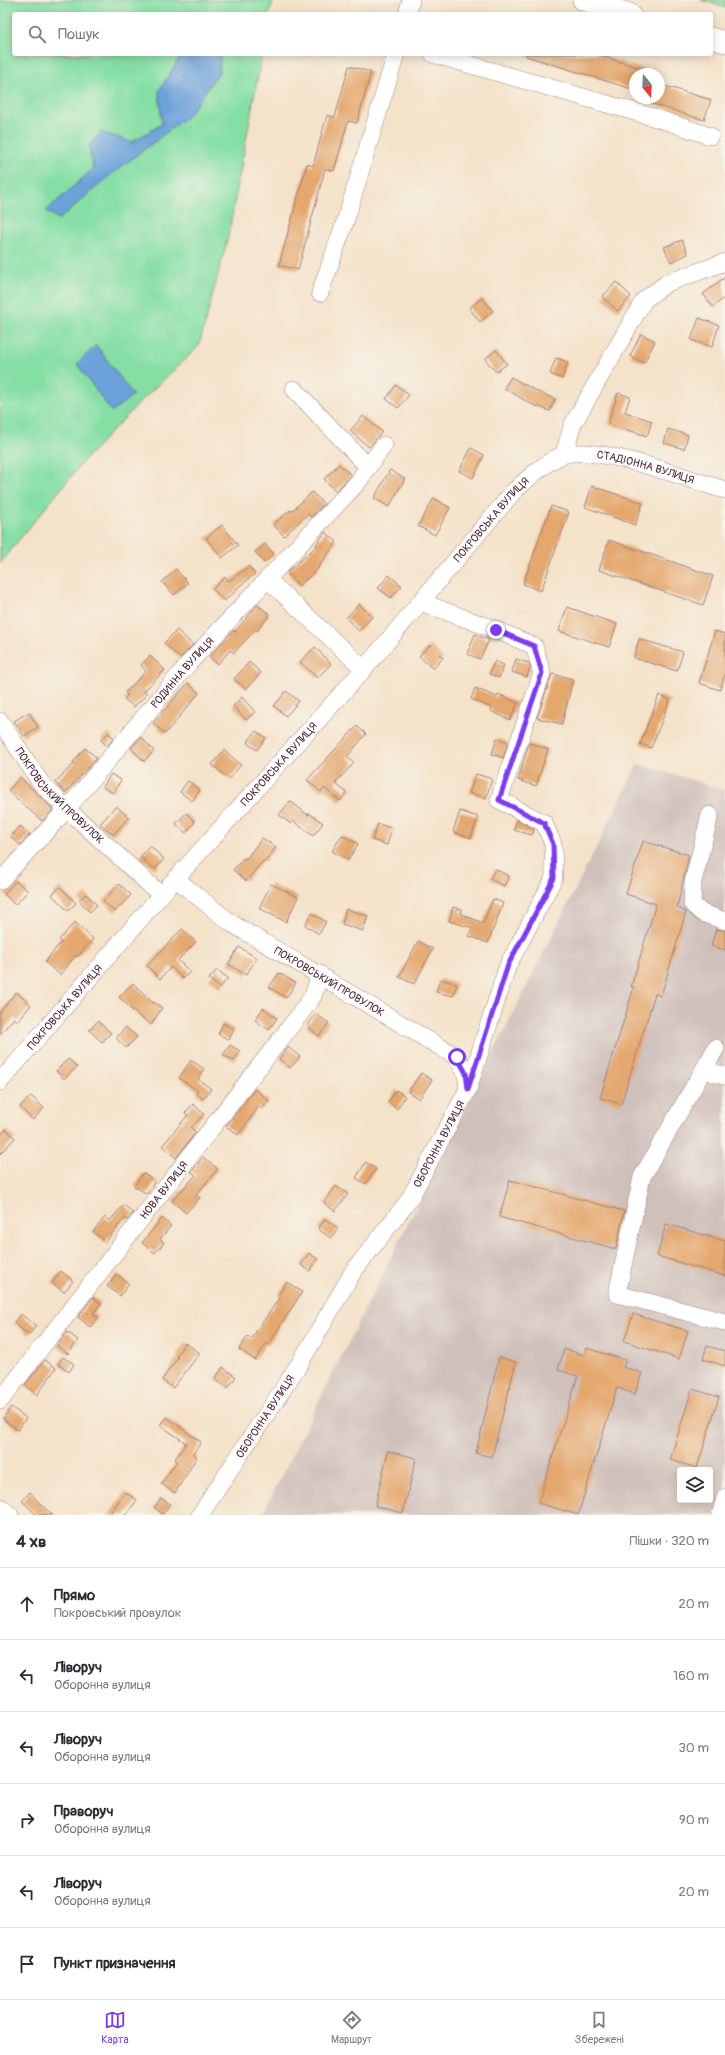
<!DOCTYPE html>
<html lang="uk">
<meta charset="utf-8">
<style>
body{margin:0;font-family:Pangolin,sans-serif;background:#f7f7f7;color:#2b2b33}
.controls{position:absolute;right:12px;bottom:12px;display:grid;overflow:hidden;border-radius:4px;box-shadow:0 2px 10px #0003}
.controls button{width:36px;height:36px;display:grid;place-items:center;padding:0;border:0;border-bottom:1px solid #e1e1e2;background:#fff;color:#2b2b33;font:20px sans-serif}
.compass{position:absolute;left:629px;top:68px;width:36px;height:36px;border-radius:50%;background:#fff;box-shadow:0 2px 10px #0003;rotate:162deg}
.stop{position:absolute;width:12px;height:12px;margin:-9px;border:3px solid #7c3aed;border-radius:50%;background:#fff}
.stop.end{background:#7c3aed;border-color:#fff;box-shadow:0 1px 4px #0008}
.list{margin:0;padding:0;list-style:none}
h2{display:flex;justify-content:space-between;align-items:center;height:52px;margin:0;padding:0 16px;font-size:17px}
h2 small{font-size:13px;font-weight:400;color:#7c7c81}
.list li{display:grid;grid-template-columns:26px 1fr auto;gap:12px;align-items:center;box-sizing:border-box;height:72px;padding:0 16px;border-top:1px solid #e1e1e2}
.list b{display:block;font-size:15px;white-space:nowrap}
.list p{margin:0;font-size:13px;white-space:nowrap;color:#7c7c81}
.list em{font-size:13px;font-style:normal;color:#7c7c81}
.icon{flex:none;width:22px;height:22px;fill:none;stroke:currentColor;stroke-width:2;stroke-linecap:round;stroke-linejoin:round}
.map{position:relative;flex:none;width:725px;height:1515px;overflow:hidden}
.search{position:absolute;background:#fff;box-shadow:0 2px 10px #0003;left:12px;right:12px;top:12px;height:44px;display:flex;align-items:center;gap:10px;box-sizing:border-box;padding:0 14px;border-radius:4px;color:#7c7c81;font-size:15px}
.sheet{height:484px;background:#fff}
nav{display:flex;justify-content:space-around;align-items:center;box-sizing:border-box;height:56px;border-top:1px solid #e1e1e2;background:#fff;font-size:11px;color:#7c7c81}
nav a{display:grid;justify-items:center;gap:2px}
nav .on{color:#7c3aed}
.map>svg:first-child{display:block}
.industrial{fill:#cfc0ba;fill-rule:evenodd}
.green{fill:#85dfa5;stroke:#687f68}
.water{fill:#6ca2da;stroke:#5b6082}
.building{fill:#e4a76e}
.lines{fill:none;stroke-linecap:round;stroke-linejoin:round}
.minor-casing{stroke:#9f807a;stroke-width:18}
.major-casing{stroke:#9f807a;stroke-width:22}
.minor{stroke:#fff;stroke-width:17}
.major{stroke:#fff;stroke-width:21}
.route{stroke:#7c3aed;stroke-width:5}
.labels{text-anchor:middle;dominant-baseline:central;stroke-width:4;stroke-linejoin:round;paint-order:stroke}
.street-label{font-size:11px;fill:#4a1f2b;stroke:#f7f3e8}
</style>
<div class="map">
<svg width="725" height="1515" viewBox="0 0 725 1515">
<rect width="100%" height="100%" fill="#f7f3e8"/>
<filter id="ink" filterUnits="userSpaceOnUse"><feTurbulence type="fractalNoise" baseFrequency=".025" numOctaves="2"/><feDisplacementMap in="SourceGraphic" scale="8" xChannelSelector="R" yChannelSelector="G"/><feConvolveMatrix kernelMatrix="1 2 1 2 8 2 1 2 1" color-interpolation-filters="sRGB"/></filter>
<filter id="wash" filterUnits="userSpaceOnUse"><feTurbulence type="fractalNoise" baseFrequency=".012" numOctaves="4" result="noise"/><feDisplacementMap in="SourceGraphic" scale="16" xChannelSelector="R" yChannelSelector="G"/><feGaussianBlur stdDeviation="0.9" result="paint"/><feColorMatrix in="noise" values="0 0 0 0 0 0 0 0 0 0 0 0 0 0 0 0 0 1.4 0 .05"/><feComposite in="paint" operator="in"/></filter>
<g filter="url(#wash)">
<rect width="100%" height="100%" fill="#f4e2c9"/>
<path class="industrial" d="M 638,764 L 725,790 L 725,1515 L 262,1515 ZM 680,1470 L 710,1470 L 710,1500 L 680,1500 Z"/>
<path class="green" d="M 0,0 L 273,0 L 269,14 L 14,14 L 14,54 L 182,54 L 159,91 L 162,124 L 132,142 L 89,145 L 93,169 L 46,211 L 59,219 L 112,174 L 219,72 L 221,54 L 262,54 L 228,237 L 199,346 L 142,400 L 86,458 L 0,563 Z
M 701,0 L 725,0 L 725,8 Z"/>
<path class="water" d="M 182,54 L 221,54 L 219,72 L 188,116 L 112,174 L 59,219 L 46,211 L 93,169 L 89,145 L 101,132 L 132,142 L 162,124 L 159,91 Z
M 96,345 L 133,395 L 112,412 L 77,364 Z"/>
<g id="blocks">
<path class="building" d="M 526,54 L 596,54 L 653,72 L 653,74 L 635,74 L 635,90 L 526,56 Z
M 349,66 L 371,72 L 357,123 L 348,121 L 334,171 L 325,169 L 298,270 L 279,265 L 307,164 L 313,166 L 327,115 L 335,117 Z
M 659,84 L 711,100 L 704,120 L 640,100 L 640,98 L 659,98 Z
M 682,240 L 688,254 L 671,262 L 664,247 Z
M 725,277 L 725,297 L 713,307 L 703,294 Z
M 616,282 L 631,296 L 618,311 L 602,297 Z
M 482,298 L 493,311 L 480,322 L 469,308 Z
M 699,318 L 719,325 L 712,347 L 691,340 Z
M 641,334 L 655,341 L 644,363 L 630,356 Z
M 496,350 L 507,364 L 496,372 L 485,359 Z
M 556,358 L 568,362 L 562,379 L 550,374 Z
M 511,377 L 538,392 L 555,399 L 550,411 L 531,404 L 504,388 Z
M 396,385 L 409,395 L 398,408 L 386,399 Z
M 618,393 L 630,397 L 625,412 L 652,421 L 647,436 L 608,424 Z
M 363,416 L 382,432 L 369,447 L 350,431 Z
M 668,429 L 688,435 L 684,449 L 664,443 Z
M 471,448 L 484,455 L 473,478 L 459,471 Z
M 339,464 L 351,475 L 336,491 L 324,479 Z
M 390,470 L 405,479 L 389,507 L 374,498 Z
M 592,486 L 643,503 L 635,525 L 585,507 Z
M 312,492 L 324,504 L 311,517 L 308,514 L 284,536 L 273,525 L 290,510 L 291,512 Z
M 434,498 L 450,508 L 435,535 L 418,526 Z
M 551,506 L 569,512 L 541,591 L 523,584 Z
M 222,525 L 238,545 L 222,558 L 206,538 Z
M 325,532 L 337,542 L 318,567 L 319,568 L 299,586 L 287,572 L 317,546 L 316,545 Z
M 609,540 L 713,576 L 703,605 L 599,570 Z
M 265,544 L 274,554 L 264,563 L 255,552 Z
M 249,566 L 255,574 L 236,589 L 237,590 L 224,601 L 213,589 L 225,577 L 229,581 Z
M 176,569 L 188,583 L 174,595 L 162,582 Z
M 389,575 L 402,586 L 391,598 L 378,588 Z
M 359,604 L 372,617 L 359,631 L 346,618 Z
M 257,605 L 270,614 L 257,631 L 255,630 L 234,653 L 230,650 L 218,664 L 209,657 L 233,631 L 235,632 Z
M 567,607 L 617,624 L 609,647 L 559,631 Z
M 177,630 L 193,645 L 180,658 L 164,643 Z
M 715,631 L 725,634 L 725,675 L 720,690 L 699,683 Z
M 475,634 L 489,640 L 480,659 L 467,654 Z
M 639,639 L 683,652 L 677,671 L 634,658 Z
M 430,645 L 443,658 L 433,669 L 419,656 Z
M 315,647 L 331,664 L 317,678 L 300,662 Z
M 150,656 L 165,670 L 144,691 L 147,694 L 134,707 L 124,699 L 128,695 L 125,693 L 146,671 L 141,665 Z
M 516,659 L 529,663 L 530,668 L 527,677 L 512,672 Z
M 495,661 L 504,665 L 499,678 L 489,674 Z
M 249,662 L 261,673 L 246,689 L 234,679 Z
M 552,674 L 573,679 L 562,724 L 537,718 Z
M 188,683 L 199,693 L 165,734 L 153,723 Z
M 475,688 L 497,697 L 498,694 L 518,703 L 510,720 L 491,711 L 492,708 L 471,699 Z
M 286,691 L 299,701 L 286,716 L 274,706 Z
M 659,695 L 670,700 L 651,748 L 640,744 Z
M 242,697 L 255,712 L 246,720 L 233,706 Z
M 29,712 L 38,727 L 24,736 L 14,721 Z
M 357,726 L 366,734 L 347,757 L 354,763 L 335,783 L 347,793 L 340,801 L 324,788 L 321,792 L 307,780 Z
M 256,731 L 266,738 L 257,750 L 247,743 Z
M 108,733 L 114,738 L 107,746 L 101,740 Z
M 141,737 L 154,751 L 144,761 L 131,748 Z
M 497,738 L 508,742 L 503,758 L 492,754 Z
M 529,743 L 548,749 L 536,786 L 518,780 Z
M 85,748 L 97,758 L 65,793 L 55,782 L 75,763 L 73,762 Z
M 224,750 L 241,765 L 229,779 L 212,765 Z
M 111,774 L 121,780 L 113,793 L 103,787 Z
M 476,774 L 492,779 L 486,798 L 469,793 Z
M 20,777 L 53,809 L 42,821 L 8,791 Z
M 188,781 L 200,790 L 192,801 L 180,792 Z
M 290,801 L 308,815 L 309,813 L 323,823 L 313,836 L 293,821 L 291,824 L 279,815 Z
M 116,806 L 129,817 L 113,835 L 100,824 Z
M 460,811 L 478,817 L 471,838 L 453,832 Z
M 186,813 L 195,822 L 186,833 L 176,824 Z
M 516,820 L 534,829 L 532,835 L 514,830 Z
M 378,824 L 392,828 L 387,845 L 372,840 Z
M 20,826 L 30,834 L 20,845 L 11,837 Z
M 342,835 L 358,844 L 348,860 L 332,851 Z
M 262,838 L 276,847 L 265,862 L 263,861 L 246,881 L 233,870 L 244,858 L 246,859 Z
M 643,841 L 689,855 L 677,907 L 686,912 L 661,996 L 655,994 L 621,1104 L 600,1098 L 634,987 L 631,987 L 656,904 L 626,894 Z
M 150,846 L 164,859 L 155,869 L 140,857 Z
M 495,869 L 509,876 L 504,886 L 490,879 Z
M 16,881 L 28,891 L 15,905 L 4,894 Z
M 119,884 L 131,895 L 115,912 L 103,901 Z
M 271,884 L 298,897 L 286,922 L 259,908 Z
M 60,887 L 76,903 L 68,911 L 52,895 Z
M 86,894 L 97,905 L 90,912 L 79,900 Z
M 493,899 L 503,903 L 488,943 L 469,936 L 472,928 L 449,921 L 453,907 L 462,909 L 461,914 L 483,923 Z
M 346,909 L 368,916 L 363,931 L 342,924 Z
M 312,913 L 326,922 L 319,934 L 305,925 Z
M 75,922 L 93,939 L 77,957 L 76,955 L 60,975 L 45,962 L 61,942 L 59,940 Z
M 182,929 L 196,942 L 178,960 L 190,972 L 183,979 L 171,967 L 160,979 L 147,966 Z
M 716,929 L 725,931 L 725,950 L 711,946 Z
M 418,941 L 433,949 L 414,984 L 399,977 Z
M 239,947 L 257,958 L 246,975 L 228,964 Z
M 217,970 L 228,978 L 220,988 L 209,979 Z
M 279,973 L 296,983 L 286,998 L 269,987 Z
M 440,979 L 457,984 L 453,996 L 436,992 Z
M 133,983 L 153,1003 L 154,1002 L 162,1008 L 151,1025 L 135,1013 L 119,997 Z
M 16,992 L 31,1005 L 18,1021 L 14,1018 L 0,1034 L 0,1012 Z
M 263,1008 L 277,1018 L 269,1030 L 255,1020 Z
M 316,1014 L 329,1023 L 319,1036 L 307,1026 Z
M 98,1021 L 111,1033 L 102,1042 L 89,1030 Z
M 223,1023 L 234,1029 L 229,1040 L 218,1034 Z
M 126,1027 L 137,1037 L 126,1048 L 116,1038 Z
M 230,1045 L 240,1051 L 234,1061 L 223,1055 Z
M 288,1047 L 300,1057 L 290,1068 L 279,1059 Z
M 68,1059 L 77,1067 L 64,1079 L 56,1071 Z
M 191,1060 L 204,1069 L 198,1079 L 211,1089 L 203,1099 L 196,1093 L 198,1091 L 179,1078 Z
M 421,1073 L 432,1080 L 419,1099 L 408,1092 Z
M 255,1089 L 269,1101 L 262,1109 L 259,1106 L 238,1135 L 226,1126 Z
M 396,1090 L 405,1096 L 397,1109 L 388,1102 Z
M 31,1096 L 44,1108 L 33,1120 L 20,1107 Z
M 193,1104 L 204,1114 L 191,1128 L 196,1132 L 176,1158 L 162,1146 L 188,1115 L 185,1113 Z
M 6,1129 L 15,1138 L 0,1154 L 0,1136 Z
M 203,1157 L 218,1169 L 196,1195 L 200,1198 L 186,1213 L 172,1201 L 196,1175 L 191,1172 Z
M 366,1162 L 376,1169 L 365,1184 L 356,1178 Z
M 143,1173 L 155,1181 L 147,1194 L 134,1186 Z
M 510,1180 L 624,1211 L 616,1249 L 499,1217 Z
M 336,1186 L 348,1194 L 335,1211 L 324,1203 Z
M 124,1205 L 133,1213 L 127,1220 L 125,1218 L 105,1242 L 93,1232 L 105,1217 L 109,1221 Z
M 162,1218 L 171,1226 L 160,1239 L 164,1243 L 155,1253 L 142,1243 Z
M 325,1219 L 338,1228 L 331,1238 L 318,1229 Z
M 666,1224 L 725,1241 L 725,1276 L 657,1256 Z
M 309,1253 L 318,1259 L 310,1271 L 301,1265 Z
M 61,1271 L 73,1281 L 64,1292 L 52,1283 Z
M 117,1274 L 129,1284 L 120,1296 L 107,1286 Z
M 287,1282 L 302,1292 L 268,1345 L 266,1344 L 255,1360 L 239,1349 L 248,1336 L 251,1339 L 280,1297 L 278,1295 Z
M 93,1297 L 101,1304 L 93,1313 L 98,1318 L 90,1327 L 78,1317 Z
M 21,1314 L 36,1326 L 29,1335 L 14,1323 Z
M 633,1314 L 688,1331 L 679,1359 L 624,1341 Z
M 67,1332 L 78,1340 L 68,1354 L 57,1346 Z
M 185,1343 L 200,1353 L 173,1388 L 162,1380 L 178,1357 L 176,1356 Z
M 707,1346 L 725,1351 L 725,1366 L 703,1359 Z
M 586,1348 L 626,1360 L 623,1367 L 642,1373 L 635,1394 L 617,1388 L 578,1515 L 538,1503 L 578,1376 L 558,1370 L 564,1349 L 584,1355 Z
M 63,1357 L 74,1364 L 69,1372 L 58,1364 Z
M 499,1357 L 516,1362 L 492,1457 L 476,1453 Z
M 45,1360 L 56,1368 L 37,1395 L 25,1385 Z
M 223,1367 L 236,1377 L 228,1388 L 215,1379 Z
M 692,1389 L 719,1397 L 697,1468 L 670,1460 Z
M 11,1407 L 26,1418 L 18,1430 L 3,1419 Z
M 166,1417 L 201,1442 L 193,1454 L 197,1457 L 175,1493 L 161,1484 L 177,1461 L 175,1459 L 186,1443 L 160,1425 Z
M 388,1451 L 416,1458 L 403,1513 L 375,1506 Z
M 30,1492 L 40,1504 L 53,1515 L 37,1515 L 22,1501 Z
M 125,1492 L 137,1500 L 126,1515 L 109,1515 Z
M 161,1498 L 170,1504 L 163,1514 L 154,1508 Z"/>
</g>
</g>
<g filter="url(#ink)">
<use href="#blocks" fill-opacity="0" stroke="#9f807a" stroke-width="1"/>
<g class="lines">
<defs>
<g id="minor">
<path d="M 407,14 L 411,0"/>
<path d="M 433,54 L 656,118 L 710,136"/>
<path d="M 320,293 L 346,219 L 396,54"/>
<path d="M 564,454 L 573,424 L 644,300 L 667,283 L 725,262"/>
<path d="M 368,467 L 384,445"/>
<path d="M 267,579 L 364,669"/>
<path id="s1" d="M 0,721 L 41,783 L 67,809 L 161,895"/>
<path d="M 710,815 L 693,882 L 692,904 L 702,913 L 725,921"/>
<path id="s2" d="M 177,879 L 187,888 L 231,923 L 457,1057 L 466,1073 L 468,1089"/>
<path id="s3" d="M 0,881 L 67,809 L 190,662 L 358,482 L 368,467 L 294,389"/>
<path d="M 716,1048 L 642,1177 L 617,1294 L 725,1322"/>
<path d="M 705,1070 L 725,1076"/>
<path id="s4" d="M 0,1082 L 161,895 L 364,669 L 514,491 C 526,480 550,458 566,454 C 603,446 687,479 725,490"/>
<path id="s5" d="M 0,1401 L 300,1014 L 313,996 L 320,974"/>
<path d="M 0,1507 L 10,1515"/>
<path id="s6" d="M 200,1515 L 300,1363 L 353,1272 L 409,1200 L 468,1089 L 508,965 L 554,878 L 553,844 L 544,823 L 499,800 L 542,673 L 534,646 L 496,630 L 421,602"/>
<path d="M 720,1515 L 725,1497"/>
</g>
<path id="major" d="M 583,0 L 630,14
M 711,38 L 725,42"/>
</defs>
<use href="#minor" class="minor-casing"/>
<use href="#major" class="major-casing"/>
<use href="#minor" class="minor"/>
<use href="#major" class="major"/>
</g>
</g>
<g class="lines" filter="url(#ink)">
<path class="route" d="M 457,1057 L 466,1073 L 468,1089 L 508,965 L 554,878 L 553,844 L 544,823 L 499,800 L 542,673 L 534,646 L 496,630"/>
</g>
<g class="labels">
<g class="street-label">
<text stroke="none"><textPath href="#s4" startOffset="929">СТАДІОННА ВУЛИЦЯ</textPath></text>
<text stroke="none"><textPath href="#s4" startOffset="747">ПОКРОВСЬКА ВУЛИЦЯ</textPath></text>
<text stroke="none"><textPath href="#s3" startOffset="277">РОДИННА ВУЛИЦЯ</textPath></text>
<text stroke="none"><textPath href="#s4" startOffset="423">ПОКРОВСЬКА ВУЛИЦЯ</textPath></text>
<text stroke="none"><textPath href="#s1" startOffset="96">ПОКРОВСЬКИЙ ПРОВУЛОК</textPath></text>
<text stroke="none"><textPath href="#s2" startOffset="184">ПОКРОВСЬКИЙ ПРОВУЛОК</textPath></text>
<text stroke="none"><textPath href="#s4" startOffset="99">ПОКРОВСЬКА ВУЛИЦЯ</textPath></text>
<text stroke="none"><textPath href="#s6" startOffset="442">ОБОРОННА ВУЛИЦЯ</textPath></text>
<text stroke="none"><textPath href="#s5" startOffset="267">НОВА ВУЛИЦЯ</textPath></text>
<text stroke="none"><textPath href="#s6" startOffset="118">ОБОРОННА ВУЛИЦЯ</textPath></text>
</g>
</g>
</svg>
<div class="controls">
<button><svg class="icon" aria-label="layers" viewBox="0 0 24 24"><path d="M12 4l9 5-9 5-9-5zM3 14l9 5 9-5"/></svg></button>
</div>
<svg class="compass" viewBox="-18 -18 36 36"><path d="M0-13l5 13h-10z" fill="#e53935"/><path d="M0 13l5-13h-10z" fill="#7c7c81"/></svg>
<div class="stop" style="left:457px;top:1057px"></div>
<div class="stop end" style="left:496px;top:630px"></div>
<div class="search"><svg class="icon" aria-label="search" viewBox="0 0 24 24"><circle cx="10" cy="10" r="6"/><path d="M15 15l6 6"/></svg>Пошук</div>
</div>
<section class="sheet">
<h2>4 хв<small>Пішки · 320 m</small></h2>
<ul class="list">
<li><svg class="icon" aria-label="ahead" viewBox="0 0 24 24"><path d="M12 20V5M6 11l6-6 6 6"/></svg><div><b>Прямо</b><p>Покровський провулок</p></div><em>20 m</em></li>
<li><svg class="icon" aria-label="left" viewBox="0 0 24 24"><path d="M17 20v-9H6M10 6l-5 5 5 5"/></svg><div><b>Ліворуч</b><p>Оборонна вулиця</p></div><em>160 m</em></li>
<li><svg class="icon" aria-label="left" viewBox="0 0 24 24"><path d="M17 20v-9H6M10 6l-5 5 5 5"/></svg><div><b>Ліворуч</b><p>Оборонна вулиця</p></div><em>30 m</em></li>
<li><svg class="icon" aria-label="right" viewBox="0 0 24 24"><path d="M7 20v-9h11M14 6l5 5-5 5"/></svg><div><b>Праворуч</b><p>Оборонна вулиця</p></div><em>90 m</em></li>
<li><svg class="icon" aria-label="left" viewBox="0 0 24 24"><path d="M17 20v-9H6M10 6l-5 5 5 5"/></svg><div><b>Ліворуч</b><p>Оборонна вулиця</p></div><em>20 m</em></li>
<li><svg class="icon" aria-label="arrive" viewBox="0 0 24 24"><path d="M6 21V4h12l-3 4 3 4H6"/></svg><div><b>Пункт призначення</b></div></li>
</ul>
</section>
<nav>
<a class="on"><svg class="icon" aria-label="map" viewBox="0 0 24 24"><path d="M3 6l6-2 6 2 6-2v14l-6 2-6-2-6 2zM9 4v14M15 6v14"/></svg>Карта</a>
<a><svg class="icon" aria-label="directions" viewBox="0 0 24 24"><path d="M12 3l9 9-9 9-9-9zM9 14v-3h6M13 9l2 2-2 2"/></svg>Маршрут</a>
<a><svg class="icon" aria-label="saved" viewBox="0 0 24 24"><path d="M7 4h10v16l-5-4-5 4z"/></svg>Збережені</a>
</nav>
